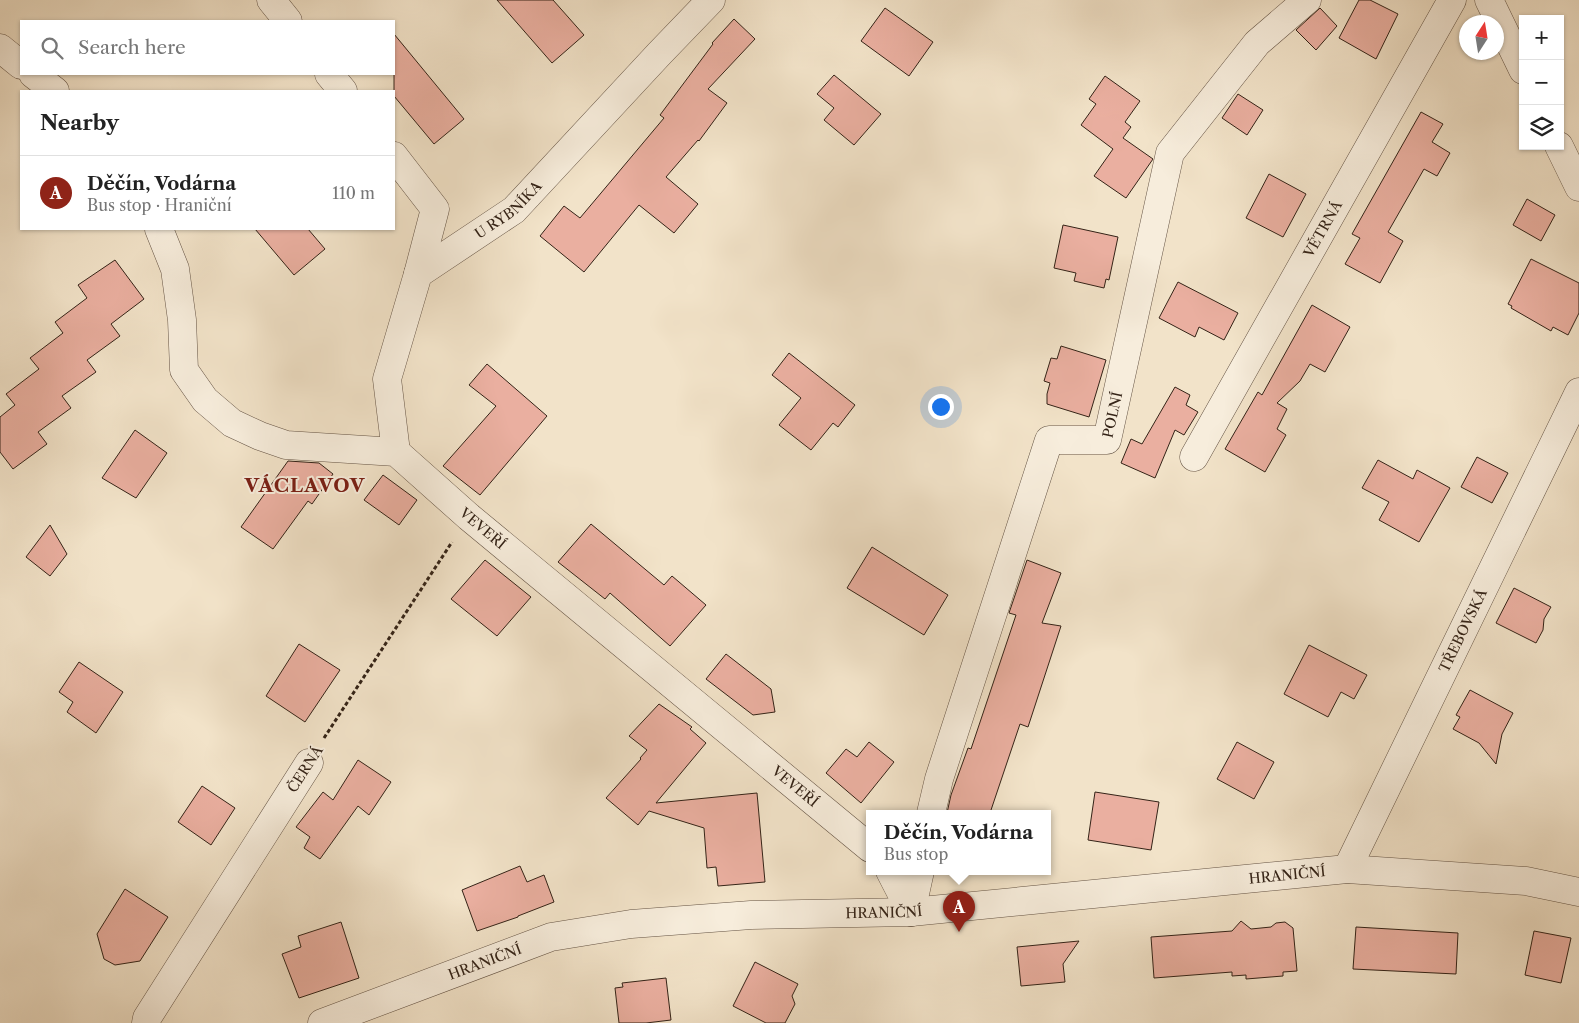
<!DOCTYPE html>
<meta charset="utf-8">
<style>
body{margin:0;font-family:"Libre Caslon Text",serif;background:#f2f2f2;color:#222}
.controls{position:absolute;right:15px;top:15px;display:grid;overflow:hidden;border-radius:0px;box-shadow:0 1px 4px #0004}
.controls button{width:45px;height:45px;display:grid;place-items:center;padding:0;border:0;border-bottom:1px solid #e0e0e0;background:#fff;color:#222;font:25px sans-serif}
.compass{position:absolute;left:1459px;top:15px;width:45px;height:45px;border-radius:50%;background:#fff;box-shadow:0 1px 4px #0004;rotate:12deg}
.you{position:absolute;left:940px;top:406px;width:18px;height:18px;margin:-12px;border:4px solid #fff;border-radius:50%;background:#1a73e8;box-shadow:0 0 0 8px #1a73e833}
.badge{display:grid;place-items:center;width:32px;height:32px;border-radius:50%;background:#8f2418;color:#fff;font-size:16px;font-weight:700}
.pin{position:absolute;translate:-50% -41px;filter:drop-shadow(0 1px 2px #0008)}
.pin::after{content:'';position:absolute;top:26px;width:18px;height:15px;background:inherit;clip-path:polygon(0 0,100% 0,50% 100%)}
.popup{position:absolute;left:866px;top:810px;width:185px;height:65px;box-sizing:border-box;display:grid;place-content:center;border-radius:0px;background:#fff;filter:drop-shadow(0 1px 4px #0005);font-size:16px;white-space:nowrap;color:#767676}
.popup b{font-size:19px;color:#222}
.popup::after{content:'';position:absolute;left:50%;top:100%;margin-left:-10px;border:10px solid transparent;border-top-color:#fff}
.list{margin:0;padding:0;list-style:none}
h2{display:flex;justify-content:space-between;align-items:center;height:65px;margin:0;padding:0 20px;font-size:21px}
h2 small{font-size:16px;font-weight:400;color:#767676}
.list li{display:grid;grid-template-columns:32px 1fr auto;gap:15px;align-items:center;box-sizing:border-box;height:75px;padding:0 20px;border-top:1px solid #e0e0e0}
.list b{display:block;font-size:19px;white-space:nowrap}
.list p{margin:0;font-size:16px;white-space:nowrap;color:#767676}
.list em{font-size:16px;font-style:normal;color:#767676}
.icon{flex:none;width:28px;height:28px;fill:none;stroke:currentColor;stroke-width:2;stroke-linecap:round;stroke-linejoin:round}
.map{position:relative;flex:none;width:1579px;height:1023px;overflow:hidden}
.search{position:absolute;background:#fff;box-shadow:0 1px 4px #0004;left:20px;top:20px;width:375px;height:55px;display:flex;align-items:center;gap:12px;box-sizing:border-box;padding:0 18px;border-radius:0px;color:#767676;font-size:19px}
.panel{position:absolute;background:#fff;box-shadow:0 1px 4px #0004;left:20px;top:90px;width:375px;height:140px;border-radius:0px}
.map>svg:first-child{display:block}
.building{fill:#eaafa0;stroke:#342317}
.lines{fill:none;stroke-linecap:round;stroke-linejoin:round}
.minor-casing{stroke:#645344;stroke-width:29}
.path{stroke:#342317;stroke-width:3;stroke-dasharray:4 2.5;stroke-linecap:butt}
.minor{stroke:#f7eddc;stroke-width:28}
.labels{text-anchor:middle;dominant-baseline:central;stroke-width:4;stroke-linejoin:round;paint-order:stroke}
.street-label{font-size:14px;fill:#342317;stroke:#f7eddc}
.district-label{font-size:19px;font-weight:bold;letter-spacing:1px;fill:#7a1f14;stroke:#f7eddc}
</style>
<div class="map">
<svg width="1579" height="1023" viewBox="0 0 1579 1023">
<rect width="100%" height="100%" fill="#f2e3c9"/>
<filter id="stains"><feTurbulence type="fractalNoise" baseFrequency=".004" numOctaves="4"/><feColorMatrix values="0 0 0 0 .2 0 0 0 0 .09 0 0 0 0 .02 0 0 0 .5 -.17"/></filter>
<radialGradient id="worn" r=".72"><stop offset=".6" stop-color="#630" stop-opacity="0"/><stop offset="1" stop-color="#630" stop-opacity=".3"/></radialGradient>
<path class="building" d="M 497,0 L 553,0 L 584,35 L 552,63 Z
M 1359,0 L 1370,0 L 1398,14 L 1376,59 L 1339,38 Z
M 885,8 L 933,42 L 909,76 L 861,41 Z
M 1320,8 L 1337,26 L 1316,50 L 1296,30 Z
M 734,19 L 755,39 L 708,89 L 727,103 L 699,141 L 698,140 L 666,177 L 698,204 L 674,233 L 639,205 L 584,272 L 540,236 L 564,206 L 580,218 L 664,118 L 660,115 L 713,44 L 712,43 Z
M 394,34 L 464,119 L 434,144 L 394,96 Z
M 834,75 L 881,114 L 854,145 L 824,120 L 834,108 L 817,94 Z
M 1105,76 L 1140,101 L 1125,122 L 1131,127 L 1123,138 L 1153,159 L 1126,198 L 1094,176 L 1113,149 L 1081,125 L 1096,104 L 1089,99 Z
M 1238,94 L 1263,110 L 1247,135 L 1222,118 Z
M 1421,112 L 1443,124 L 1432,142 L 1450,153 L 1437,176 L 1424,169 L 1388,232 L 1403,241 L 1380,283 L 1345,264 L 1360,238 L 1352,234 Z
M 1269,174 L 1306,194 L 1283,237 L 1246,218 Z
M 1527,199 L 1555,215 L 1541,241 L 1513,225 Z
M 1063,225 L 1118,237 L 1109,280 L 1106,279 L 1104,288 L 1074,281 L 1076,273 L 1054,268 Z
M 255,229 L 308,229 L 325,249 L 294,275 Z
M 1531,259 L 1579,283 L 1579,313 L 1568,335 L 1553,327 L 1551,331 L 1511,308 L 1512,306 L 1508,304 Z
M 115,260 L 144,299 L 111,324 L 120,336 L 87,360 L 96,372 L 62,396 L 71,408 L 38,432 L 47,444 L 13,469 L 0,452 L 0,417 L 15,405 L 6,394 L 39,369 L 30,358 L 63,333 L 55,322 L 87,298 L 78,285 Z
M 1178,282 L 1238,313 L 1224,340 L 1199,327 L 1195,337 L 1159,318 Z
M 1312,305 L 1350,327 L 1325,372 L 1310,364 L 1300,381 L 1277,403 L 1287,409 L 1277,429 L 1286,435 L 1265,472 L 1225,449 L 1258,392 L 1262,395 Z
M 1061,346 L 1106,360 L 1089,417 L 1047,404 L 1047,394 L 1050,383 L 1044,381 L 1051,358 L 1057,359 Z
M 789,353 L 855,405 L 838,427 L 833,423 L 811,450 L 779,425 L 801,398 L 772,375 Z
M 487,364 L 547,416 L 480,495 L 443,466 L 496,406 L 469,385 Z
M 1175,387 L 1190,395 L 1186,405 L 1198,412 L 1184,435 L 1175,430 L 1155,478 L 1121,463 L 1131,439 L 1142,444 Z
M 135,430 L 167,453 L 136,498 L 102,478 Z
M 1477,457 L 1508,473 L 1492,503 L 1461,487 Z
M 1378,460 L 1413,479 L 1417,470 L 1450,488 L 1419,542 L 1379,520 L 1389,502 L 1362,488 Z
M 288,461 L 319,463 L 333,474 L 312,504 L 308,501 L 273,549 L 241,527 Z
M 383,475 L 417,500 L 399,525 L 364,500 Z
M 591,524 L 664,585 L 672,576 L 706,605 L 670,646 L 610,593 L 605,599 L 558,562 Z
M 50,525 L 67,554 L 50,576 L 26,557 Z
M 872,547 L 948,595 L 924,635 L 847,588 Z
M 485,560 L 531,597 L 497,636 L 451,599 Z
M 1027,560 L 1061,573 L 1042,623 L 1061,626 L 1028,727 L 1020,724 L 990,813 L 947,813 L 951,795 L 968,748 L 971,749 L 1016,615 L 1009,613 Z
M 1514,588 L 1551,607 L 1544,619 L 1543,630 L 1536,643 L 1496,623 Z
M 299,644 L 340,670 L 305,722 L 266,696 Z
M 1309,645 L 1367,675 L 1354,699 L 1341,692 L 1328,717 L 1284,694 Z
M 726,654 L 771,689 L 775,712 L 753,715 L 706,679 Z
M 79,662 L 123,692 L 96,733 L 67,712 L 73,702 L 59,692 Z
M 1470,690 L 1513,713 L 1502,734 L 1496,764 L 1479,743 L 1453,729 L 1460,717 L 1456,715 Z
M 659,704 L 692,727 L 690,729 L 706,743 L 656,803 L 757,793 L 765,882 L 718,886 L 716,867 L 707,868 L 704,828 L 649,811 L 638,825 L 606,798 L 641,759 L 640,758 L 647,750 L 629,736 Z
M 869,742 L 894,762 L 861,803 L 826,773 L 846,749 L 857,757 Z
M 1237,742 L 1274,762 L 1254,799 L 1217,779 Z
M 358,760 L 391,782 L 369,815 L 358,806 L 320,859 L 304,848 L 310,837 L 296,827 L 323,792 L 333,800 Z
M 202,786 L 235,808 L 211,845 L 178,822 Z
M 1095,792 L 1159,802 L 1151,850 L 1088,840 Z
M 520,866 L 527,882 L 544,875 L 554,902 L 518,916 L 518,917 L 477,931 L 462,890 Z
M 125,889 L 168,917 L 140,961 L 115,965 L 104,959 L 97,934 Z
M 1241,921 L 1251,929 L 1271,927 L 1276,923 L 1285,922 L 1293,928 L 1297,971 L 1283,972 L 1283,976 L 1246,979 L 1246,975 L 1232,976 L 1232,972 L 1154,978 L 1151,937 L 1232,931 Z
M 341,922 L 359,978 L 299,998 L 282,954 L 301,947 L 298,936 Z
M 1356,927 L 1458,933 L 1456,974 L 1353,969 Z
M 1534,931 L 1571,938 L 1561,983 L 1525,975 Z
M 1079,941 L 1063,964 L 1065,982 L 1021,986 L 1017,947 Z
M 755,962 L 798,984 L 792,996 L 795,1004 L 785,1023 L 766,1023 L 733,1006 Z
M 666,978 L 671,1020 L 646,1023 L 619,1023 L 615,988 L 623,987 L 622,983 Z"/>
<g class="lines">
<defs>
<g id="minor">
<path d="M 271,0 L 288,21"/>
<path d="M 1489,0 L 1523,70"/>
<path d="M 0,48 L 21,65"/>
<path d="M 33,74 L 55,91"/>
<path d="M 329,74 L 343,91"/>
<path d="M 1559,146 L 1579,187"/>
<path d="M 394,156 L 435,209 L 418,274"/>
<path id="s1" d="M 159,229 L 175,269 L 182,320 L 184,370 L 205,400 L 232,423 L 260,436 L 286,445 L 396,452 L 469,517 L 870,848"/>
<path id="s2" d="M 396,452 L 387,379 L 418,274 L 514,210 L 659,54 L 711,0"/>
<path id="s3" d="M 1194,457 L 1452,0"/>
<path id="s4" d="M 931,813 L 939,779 L 1049,440 L 1107,440 L 1170,153 L 1257,43 L 1307,0"/>
<path id="s5" d="M 1347,869 L 1579,392"/>
<path d="M 890,871 L 911,912"/>
<path d="M 911,912 L 920,871"/>
<path d="M 146,1023 L 147,1018 L 309,763"/>
<path id="s6" d="M 322,1023 L 551,937 L 631,924 L 751,915 L 911,912 L 1347,869 L 1526,881 L 1579,892"/>
</g>
</defs>
<use href="#minor" class="minor-casing"/>
<path class="path" d="M 324,738 L 452,542"/>
<use href="#minor" class="minor"/>
</g>
<g class="labels">
<g class="street-label">
<text stroke="none"><textPath href="#s2" startOffset="294">U RYBNÍKA</textPath></text>
<text stroke="none"><textPath href="#s3" startOffset="262">VĚTRNÁ</textPath></text>
<text stroke="none"><textPath href="#s4" startOffset="475">POLNÍ</textPath></text>
<text stroke="none"><textPath href="#s1" startOffset="501">VEVEŘÍ</textPath></text>
<text stroke="none"><textPath href="#s5" startOffset="265">TŘEBOVSKÁ</textPath></text>
<text transform="translate(305 769) rotate(-57)">ČERNÁ</text>
<text stroke="none"><textPath href="#s1" startOffset="906">VEVEŘÍ</textPath></text>
<text stroke="none"><textPath href="#s6" startOffset="984">HRANIČNÍ</textPath></text>
<text stroke="none"><textPath href="#s6" startOffset="579">HRANIČNÍ</textPath></text>
<text stroke="none"><textPath href="#s6" startOffset="174">HRANIČNÍ</textPath></text>
</g>
<g class="district-label">
<text x="305" y="485">VÁCLAVOV</text>
</g>
</g>
<rect width="100%" height="100%" filter="url(#stains)"/>
<rect width="100%" height="100%" fill="url(#worn)"/>
</svg>
<div class="controls">
<button>+</button>
<button>−</button>
<button><svg class="icon" aria-label="layers" viewBox="0 0 24 24"><path d="M12 4l9 5-9 5-9-5zM3 14l9 5 9-5"/></svg></button>
</div>
<svg class="compass" viewBox="-18 -18 36 36"><path d="M0-13l5 13h-10z" fill="#e53935"/><path d="M0 13l5-13h-10z" fill="#767676"/></svg>
<div class="you"></div>
<div class="pin badge" style="left:959px;top:932px">A</div>
<div class="popup"><b>Děčín, Vodárna</b>Bus stop</div>
<div class="search"><svg class="icon" aria-label="search" viewBox="0 0 24 24"><circle cx="10" cy="10" r="6"/><path d="M15 15l6 6"/></svg>Search here</div>
<section class="panel">
<h2>Nearby<small></small></h2>
<ul class="list">
<li><span class="badge">A</span><div><b>Děčín, Vodárna</b><p>Bus stop · Hraniční</p></div><em>110 m</em></li>
</ul>
</section>
</div>
